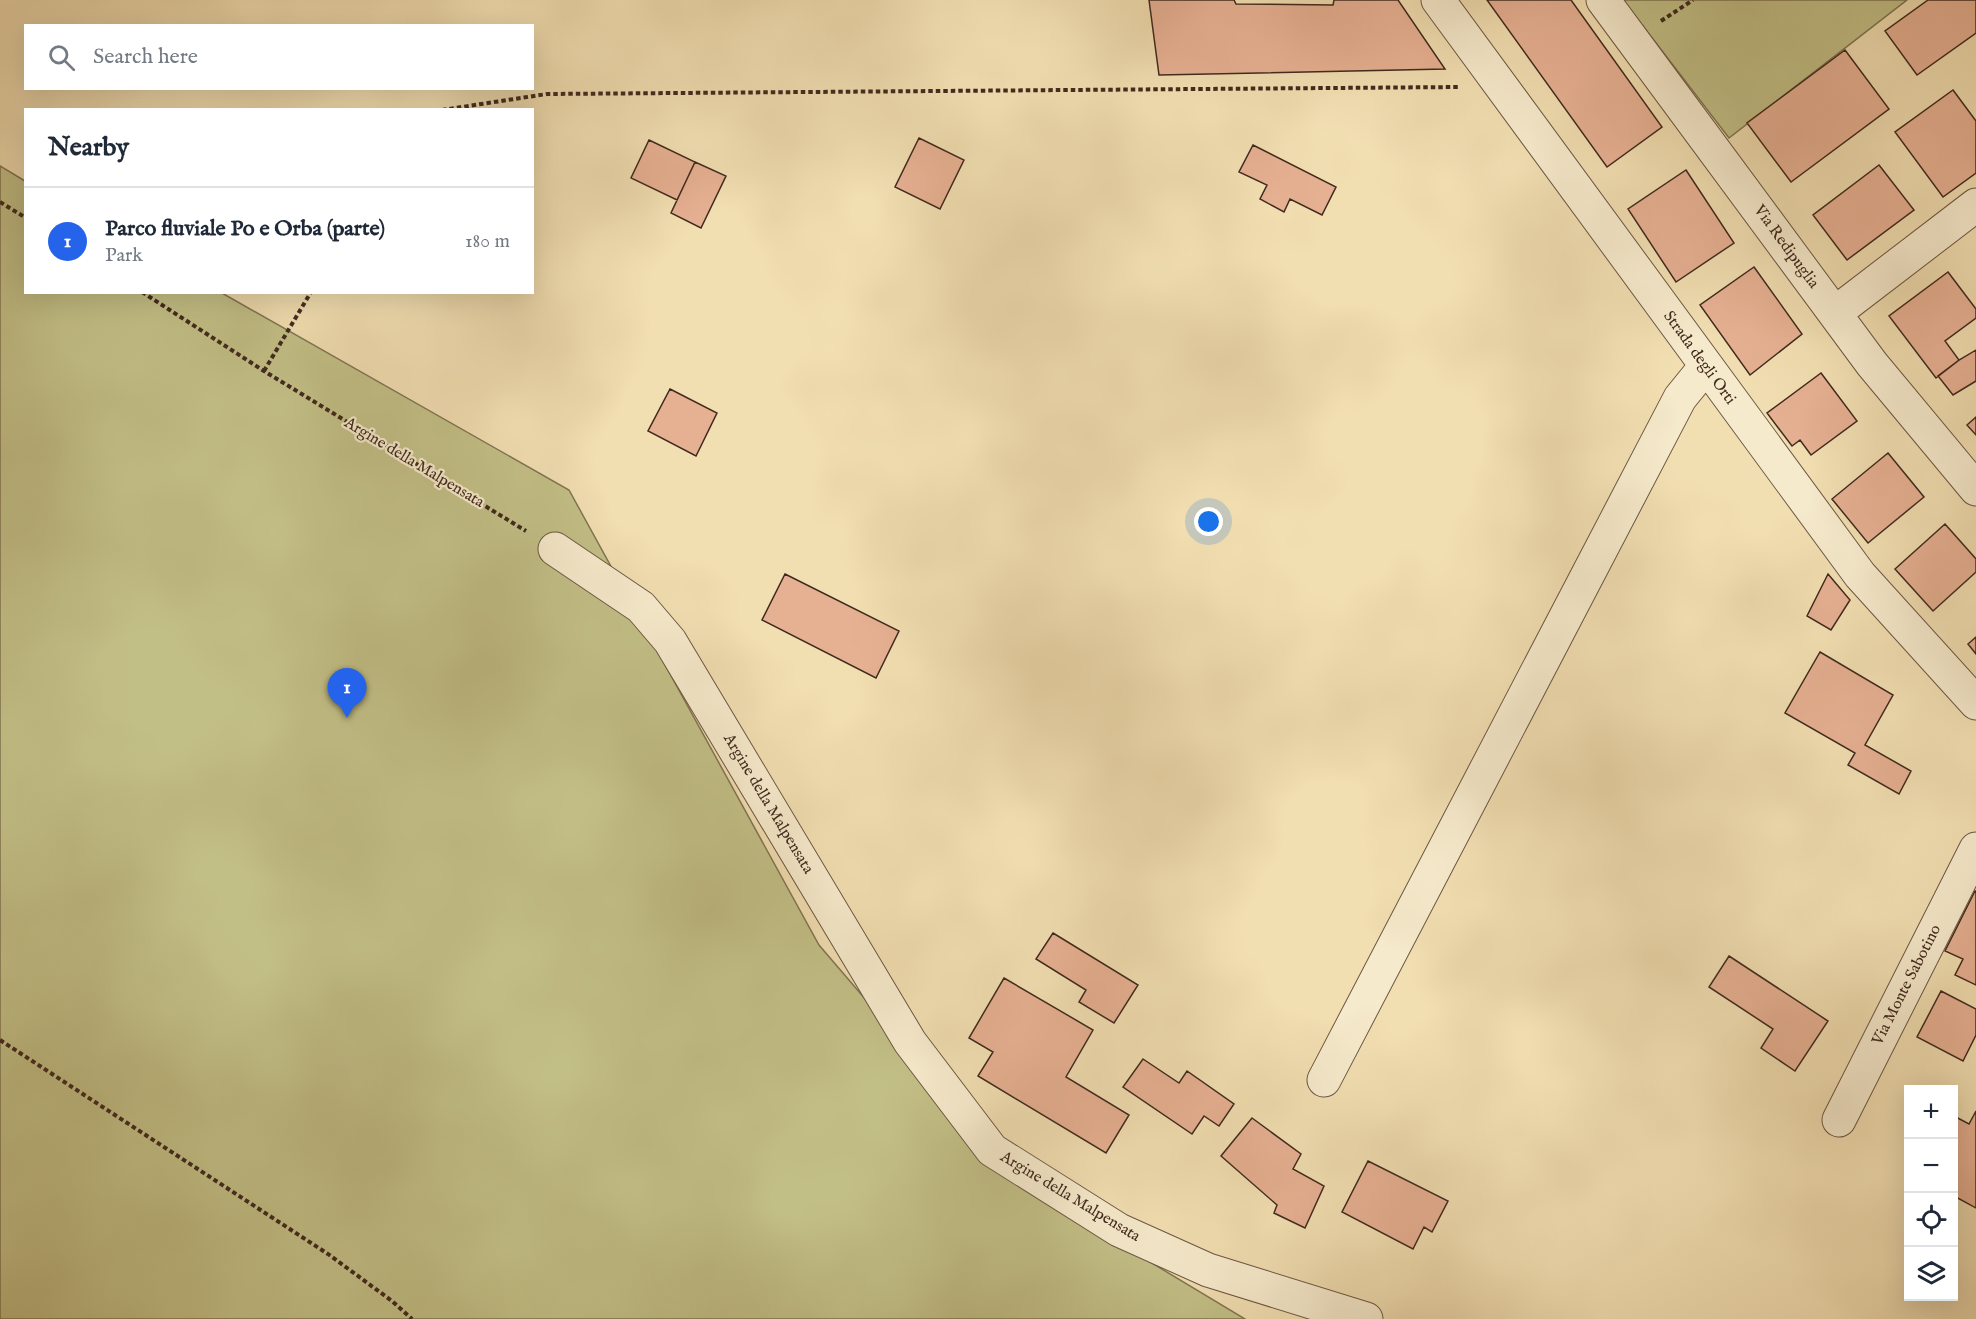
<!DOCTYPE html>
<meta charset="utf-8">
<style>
body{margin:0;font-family:"IM FELL English",serif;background:#f2f2f3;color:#1f2937}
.controls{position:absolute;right:18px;bottom:18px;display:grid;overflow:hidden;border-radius:0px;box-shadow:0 6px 24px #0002}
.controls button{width:54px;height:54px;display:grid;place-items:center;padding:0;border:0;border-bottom:2px solid #e0e1e3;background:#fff;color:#1f2937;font:30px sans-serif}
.you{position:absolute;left:1209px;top:522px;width:21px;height:21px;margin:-15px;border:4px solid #fff;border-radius:50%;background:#1a73e8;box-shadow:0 0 0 9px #1a73e833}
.badge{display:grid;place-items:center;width:39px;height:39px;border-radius:50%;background:#2563eb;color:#fff;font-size:20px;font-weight:700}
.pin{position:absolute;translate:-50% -50px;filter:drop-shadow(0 2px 3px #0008)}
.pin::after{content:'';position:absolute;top:32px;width:21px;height:18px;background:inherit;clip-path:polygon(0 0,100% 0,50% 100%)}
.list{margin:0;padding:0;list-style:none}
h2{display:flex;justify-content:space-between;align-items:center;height:78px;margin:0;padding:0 24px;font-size:26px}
h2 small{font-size:20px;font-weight:400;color:#747a83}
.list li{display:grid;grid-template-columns:39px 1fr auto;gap:18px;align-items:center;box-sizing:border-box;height:108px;padding:0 24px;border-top:2px solid #e0e1e3}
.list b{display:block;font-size:22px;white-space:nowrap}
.list p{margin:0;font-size:20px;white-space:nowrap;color:#747a83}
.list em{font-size:20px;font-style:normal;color:#747a83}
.icon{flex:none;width:33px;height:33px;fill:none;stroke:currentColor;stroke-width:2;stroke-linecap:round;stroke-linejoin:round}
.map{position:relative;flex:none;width:1976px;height:1319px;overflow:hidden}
.search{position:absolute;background:#fff;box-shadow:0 6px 24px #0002;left:24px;top:24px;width:510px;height:66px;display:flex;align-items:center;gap:15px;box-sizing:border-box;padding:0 21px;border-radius:0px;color:#747a83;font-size:22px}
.panel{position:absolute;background:#fff;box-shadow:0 6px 24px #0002;left:24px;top:108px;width:510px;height:186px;border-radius:0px}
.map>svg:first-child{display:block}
.green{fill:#c2bf86;stroke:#817452;stroke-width:1.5}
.building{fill:#e6b092;stroke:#402a1e;stroke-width:1.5}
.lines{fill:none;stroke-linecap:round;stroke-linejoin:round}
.minor-casing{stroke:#6c5743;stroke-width:35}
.path{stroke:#402a1e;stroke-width:4;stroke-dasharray:4.5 3;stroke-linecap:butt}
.minor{stroke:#f6eacc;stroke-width:33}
.labels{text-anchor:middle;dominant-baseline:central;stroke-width:4.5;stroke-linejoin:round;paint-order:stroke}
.street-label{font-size:16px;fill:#402a1e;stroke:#f6eacc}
</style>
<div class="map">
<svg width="1976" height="1319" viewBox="0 0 1976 1319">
<rect width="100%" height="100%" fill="#f1deb1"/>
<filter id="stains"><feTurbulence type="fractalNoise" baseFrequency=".00333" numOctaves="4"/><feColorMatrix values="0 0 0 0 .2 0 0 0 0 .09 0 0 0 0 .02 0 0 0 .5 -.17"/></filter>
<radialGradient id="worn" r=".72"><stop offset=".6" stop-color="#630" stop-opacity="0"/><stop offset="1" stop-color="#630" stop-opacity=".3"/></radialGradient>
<path class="green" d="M 1623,0 L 1907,0 L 1729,138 Z
M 0,166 L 25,181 L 26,292 L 222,293 L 569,490 L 819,945 L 1027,1188 L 1245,1319 L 0,1319 Z"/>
<path class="building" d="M 1149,0 L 1234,0 L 1236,4 L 1333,5 L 1334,0 L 1398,0 L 1445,69 L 1159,75 Z
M 1487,0 L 1571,0 L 1662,127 L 1607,167 Z
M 1928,0 L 1976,0 L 1976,33 L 1917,75 L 1885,31 Z
M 1845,50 L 1889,109 L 1791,182 L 1747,123 Z
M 1953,90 L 1976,121 L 1976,173 L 1943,197 L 1895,132 Z
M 919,138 L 964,160 L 940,209 L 895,187 Z
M 649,140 L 695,162 L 677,200 L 631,178 Z
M 1253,145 L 1336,187 L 1322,215 L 1290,199 L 1284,212 L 1260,199 L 1267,185 L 1239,172 Z
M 695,162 L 726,176 L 701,228 L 671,213 Z
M 1879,165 L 1914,210 L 1847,260 L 1813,215 Z
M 1686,170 L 1734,243 L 1676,282 L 1628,209 Z
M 1754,267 L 1802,334 L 1750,375 L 1700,305 Z
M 1948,272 L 1976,309 L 1976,318 L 1945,341 L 1959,360 L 1936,378 L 1889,316 Z
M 1976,350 L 1976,381 L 1953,395 L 1938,376 L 1959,360 Z
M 1821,373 L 1857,421 L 1811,455 L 1800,440 L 1792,446 L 1767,413 Z
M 670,389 L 717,413 L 696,456 L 648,431 Z
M 1976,417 L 1976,435 L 1967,425 Z
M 1888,453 L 1924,497 L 1868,543 L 1832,499 Z
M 1945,524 L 1976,559 L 1976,572 L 1933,611 L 1895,569 Z
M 785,574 L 899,631 L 876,678 L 762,620 Z
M 1828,574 L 1850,600 L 1831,630 L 1807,616 Z
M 1976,637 L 1976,654 L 1968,644 Z
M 1820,652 L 1893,695 L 1865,745 L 1911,771 L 1899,794 L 1848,765 L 1855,753 L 1785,713 Z
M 1975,891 L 1976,891 L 1976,985 L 1955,975 L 1963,959 L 1945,951 Z
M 1053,933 L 1138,985 L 1114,1023 L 1079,1002 L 1086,990 L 1036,959 Z
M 1729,956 L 1828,1021 L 1795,1071 L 1761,1048 L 1773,1029 L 1709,987 Z
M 1004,978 L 1093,1030 L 1066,1077 L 1129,1115 L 1106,1153 L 978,1076 L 993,1052 L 969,1038 Z
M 1941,991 L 1976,1009 L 1976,1035 L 1963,1061 L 1917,1037 Z
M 1143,1059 L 1179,1083 L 1187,1071 L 1234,1104 L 1219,1126 L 1204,1116 L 1192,1134 L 1123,1087 Z
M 1976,1111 L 1976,1208 L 1954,1196 L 1954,1116 L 1969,1124 Z
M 1252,1118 L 1301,1154 L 1293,1169 L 1324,1186 L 1305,1228 L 1274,1213 L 1277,1205 L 1221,1156 Z
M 1368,1161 L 1448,1201 L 1432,1232 L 1424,1227 L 1413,1249 L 1342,1212 Z"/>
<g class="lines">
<defs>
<path id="minor" d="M 1438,0 L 1860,575 L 1976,703
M 1603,0 L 1872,364 L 1976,489
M 1835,313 L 1976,205
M 555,549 L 641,607 L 670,641 L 910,1042 L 992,1150 L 1119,1230 L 1208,1270 L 1366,1319
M 1324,1080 L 1680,398 L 1706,366
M 1839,1120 L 1976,849"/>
</defs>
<use href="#minor" class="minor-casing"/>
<path class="path" d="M 1661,21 L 1693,0
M 442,110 L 547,94 L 1460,87
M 0,202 L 26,218
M 142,292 L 264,371 L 526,531
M 264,371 L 311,292
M 0,1040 L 328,1254 L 392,1301 L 412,1319"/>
<use href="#minor" class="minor"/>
</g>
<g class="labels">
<g class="street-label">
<text transform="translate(1786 247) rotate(54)">Via Redipuglia</text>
<text transform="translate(1699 358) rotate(54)">Strada degli Orti</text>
<text transform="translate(414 463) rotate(31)">Argine della Malpensata</text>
<text transform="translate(768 804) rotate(59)">Argine della Malpensata</text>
<text transform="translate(1907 985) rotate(-63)">Via Monte Sabotino</text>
<text transform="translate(1070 1197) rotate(31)">Argine della Malpensata</text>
</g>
</g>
<rect width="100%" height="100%" filter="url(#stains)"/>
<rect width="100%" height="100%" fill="url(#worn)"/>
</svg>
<div class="controls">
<button>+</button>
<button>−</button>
<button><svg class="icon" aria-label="locate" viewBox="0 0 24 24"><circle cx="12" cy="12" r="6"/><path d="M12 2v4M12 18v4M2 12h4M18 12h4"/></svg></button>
<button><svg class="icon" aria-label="layers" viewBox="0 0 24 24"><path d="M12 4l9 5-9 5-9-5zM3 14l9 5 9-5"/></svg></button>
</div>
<div class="you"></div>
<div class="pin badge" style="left:347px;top:718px">1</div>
<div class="search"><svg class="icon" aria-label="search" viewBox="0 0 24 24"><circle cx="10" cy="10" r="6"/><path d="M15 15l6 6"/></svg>Search here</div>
<section class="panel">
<h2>Nearby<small></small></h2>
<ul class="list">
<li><span class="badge">1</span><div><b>Parco fluviale Po e Orba (parte)</b><p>Park</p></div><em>180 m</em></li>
</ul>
</section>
</div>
